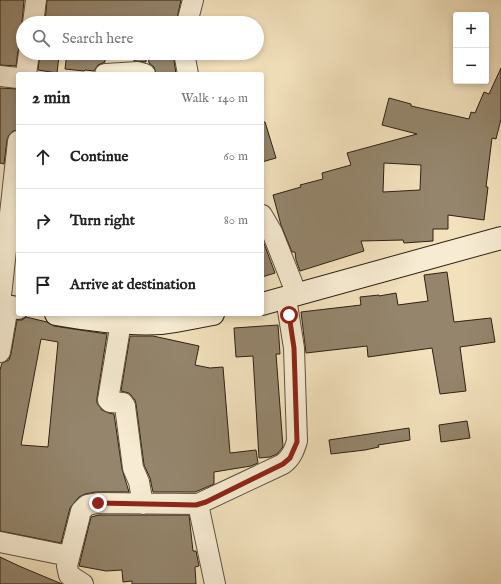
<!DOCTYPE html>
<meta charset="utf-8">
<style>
body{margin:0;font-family:"IM FELL English",serif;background:#f2f2f2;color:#222}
.controls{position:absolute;right:12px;top:12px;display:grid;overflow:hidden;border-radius:4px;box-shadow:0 2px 6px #0003}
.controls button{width:36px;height:36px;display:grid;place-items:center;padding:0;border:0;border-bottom:1px solid #e0e0e0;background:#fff;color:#222;font:20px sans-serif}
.stop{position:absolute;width:12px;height:12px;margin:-9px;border:3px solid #8f2418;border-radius:50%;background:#fff}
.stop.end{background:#8f2418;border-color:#fff;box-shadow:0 1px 4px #0008}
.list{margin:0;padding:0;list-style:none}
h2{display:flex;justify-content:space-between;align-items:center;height:52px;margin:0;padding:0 16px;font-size:17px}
h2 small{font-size:13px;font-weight:400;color:#767676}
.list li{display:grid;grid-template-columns:26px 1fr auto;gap:12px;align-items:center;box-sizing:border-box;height:64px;padding:0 16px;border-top:1px solid #e0e0e0}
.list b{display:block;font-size:15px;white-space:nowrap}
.list em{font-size:13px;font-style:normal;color:#767676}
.icon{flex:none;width:22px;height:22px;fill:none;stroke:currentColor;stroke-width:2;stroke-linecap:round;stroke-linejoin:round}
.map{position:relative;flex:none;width:501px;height:584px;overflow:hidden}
.search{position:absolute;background:#fff;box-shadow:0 2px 6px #0003;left:16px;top:16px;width:248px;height:44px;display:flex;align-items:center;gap:10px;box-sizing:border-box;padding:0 14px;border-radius:22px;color:#767676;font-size:15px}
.panel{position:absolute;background:#fff;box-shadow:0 2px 6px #0003;left:16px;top:72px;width:248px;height:244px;border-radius:4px}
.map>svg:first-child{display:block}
.building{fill:#94856c;stroke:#2e2115;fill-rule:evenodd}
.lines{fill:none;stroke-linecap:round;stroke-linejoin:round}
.street-casing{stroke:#5f513f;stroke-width:22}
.secondary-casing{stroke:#2e2115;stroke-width:24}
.street{stroke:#f7ecd3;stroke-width:20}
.secondary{stroke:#f7ecd3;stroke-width:22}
.route{stroke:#8f2418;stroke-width:5}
</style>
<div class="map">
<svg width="501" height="584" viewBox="0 0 501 584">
<rect width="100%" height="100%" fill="#f2e1bc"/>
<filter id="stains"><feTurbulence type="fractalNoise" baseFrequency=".005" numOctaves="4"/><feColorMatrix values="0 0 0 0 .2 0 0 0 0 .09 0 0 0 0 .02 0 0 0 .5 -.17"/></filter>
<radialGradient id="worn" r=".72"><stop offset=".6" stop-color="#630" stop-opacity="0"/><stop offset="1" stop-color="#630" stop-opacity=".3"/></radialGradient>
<path class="building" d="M 0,0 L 24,0 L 22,22 L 23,44 L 20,46 L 18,51 L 16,66 L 0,65 Z
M 47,0 L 181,0 L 176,23 L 45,23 Z
M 40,53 L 59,56 L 57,73 L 38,70 Z
M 67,53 L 105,53 L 105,62 L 98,65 L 94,71 L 85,70 L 84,71 L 65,69 Z
M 133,53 L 146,53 L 146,62 L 134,61 Z
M 170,53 L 173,53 L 176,74 L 156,74 L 154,67 L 149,63 L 148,54 Z
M 501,68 L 501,119 L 496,139 L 492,138 L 486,187 L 488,187 L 484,220 L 448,215 L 448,229 L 433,229 L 433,241 L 404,243 L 403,240 L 361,241 L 364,251 L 300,271 L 296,260 L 295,252 L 292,252 L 281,225 L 273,195 L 301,187 L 300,185 L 323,179 L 322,173 L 351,165 L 347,153 L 417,134 L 382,125 L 389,98 L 411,104 L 411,106 L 469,119 L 471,112 L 475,113 L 484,92 L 489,94 ZM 384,163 L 421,165 L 420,190 L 383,192 Z
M 0,88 L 18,89 L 18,130 L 13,131 L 9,135 L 7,140 L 4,164 L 0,163 Z
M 262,122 L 265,122 L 276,158 L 262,162 Z
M 262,238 L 275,273 L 262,277 Z
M 447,272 L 454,322 L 491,318 L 495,342 L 460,347 L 466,391 L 440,394 L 432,348 L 368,357 L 367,346 L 306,353 L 301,312 L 361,305 L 360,297 L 379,295 L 379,296 L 396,293 L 398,305 L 428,301 L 424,275 Z
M 26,317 L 47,322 L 54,326 L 107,334 L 97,398 L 97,403 L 102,410 L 109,413 L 114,414 L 122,469 L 129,492 L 96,492 L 85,494 L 79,497 L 70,508 L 61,543 L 0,531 L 0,370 L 2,363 L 9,360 L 11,354 L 17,320 L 22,320 ZM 41,339 L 58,342 L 48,447 L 21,445 Z
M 278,325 L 280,354 L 276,354 L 283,447 L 277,454 L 270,457 L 259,458 L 253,356 L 236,357 L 234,328 Z
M 130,336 L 153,336 L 199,346 L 195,365 L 210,368 L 223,367 L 230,453 L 256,450 L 258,463 L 251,466 L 214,472 L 214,484 L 195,492 L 153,492 L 150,478 L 144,465 L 136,404 L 135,400 L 129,393 L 121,391 Z
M 467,421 L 470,438 L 441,442 L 439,425 Z
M 409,428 L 410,440 L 378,445 L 379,447 L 365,450 L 331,454 L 329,440 Z
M 99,515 L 189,515 L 193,551 L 196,551 L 199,566 L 195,567 L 196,584 L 132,584 L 132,581 L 123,582 L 122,570 L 106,571 L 79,566 L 91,517 Z
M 0,557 L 19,566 L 62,584 L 0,584 Z"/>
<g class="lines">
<defs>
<path id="street" d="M 33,23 L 36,0
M 187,23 L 193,0
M 184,53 L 188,74
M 26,74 L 29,53
M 105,74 L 138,72 L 145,74
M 0,76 L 18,78
M 262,215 L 272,232 L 297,295
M 0,305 L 18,141
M 121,322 L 108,400 L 110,402 L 123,403 L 125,406 L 133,468 L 139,482 L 143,504
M 0,352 L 8,306
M 0,542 L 69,556
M 83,584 L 69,575 L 67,566 L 81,511 L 87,505 L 98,503 L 198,504
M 215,584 L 198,504 L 283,464 C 291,458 294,451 297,441 L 294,348 L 286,298"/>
<path id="secondary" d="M 262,304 L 501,238
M 0,305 L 18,308
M 56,314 C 90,320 126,325 161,323 C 179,321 196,317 213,314"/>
</defs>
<use href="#street" class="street-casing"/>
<use href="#secondary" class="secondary-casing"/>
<use href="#street" class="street"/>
<use href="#secondary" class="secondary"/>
</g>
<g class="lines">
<path class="route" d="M 98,503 L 196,505 L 206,502 L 283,464 L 290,458 L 297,442 L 294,348 L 289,315"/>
</g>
<rect width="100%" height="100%" filter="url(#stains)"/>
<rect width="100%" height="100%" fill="url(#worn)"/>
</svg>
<div class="controls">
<button>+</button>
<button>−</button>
</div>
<div class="stop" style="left:289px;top:315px"></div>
<div class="stop end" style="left:98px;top:503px"></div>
<div class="search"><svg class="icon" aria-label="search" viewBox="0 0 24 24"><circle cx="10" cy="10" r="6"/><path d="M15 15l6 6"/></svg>Search here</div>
<section class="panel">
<h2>2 min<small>Walk · 140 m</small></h2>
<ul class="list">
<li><svg class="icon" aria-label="ahead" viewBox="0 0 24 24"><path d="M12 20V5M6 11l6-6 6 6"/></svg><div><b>Continue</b></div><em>60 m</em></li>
<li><svg class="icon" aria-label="right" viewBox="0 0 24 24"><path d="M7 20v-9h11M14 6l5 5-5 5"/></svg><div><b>Turn right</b></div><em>80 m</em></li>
<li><svg class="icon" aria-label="arrive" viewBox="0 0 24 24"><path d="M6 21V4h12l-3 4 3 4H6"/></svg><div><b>Arrive at destination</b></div></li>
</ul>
</section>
</div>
